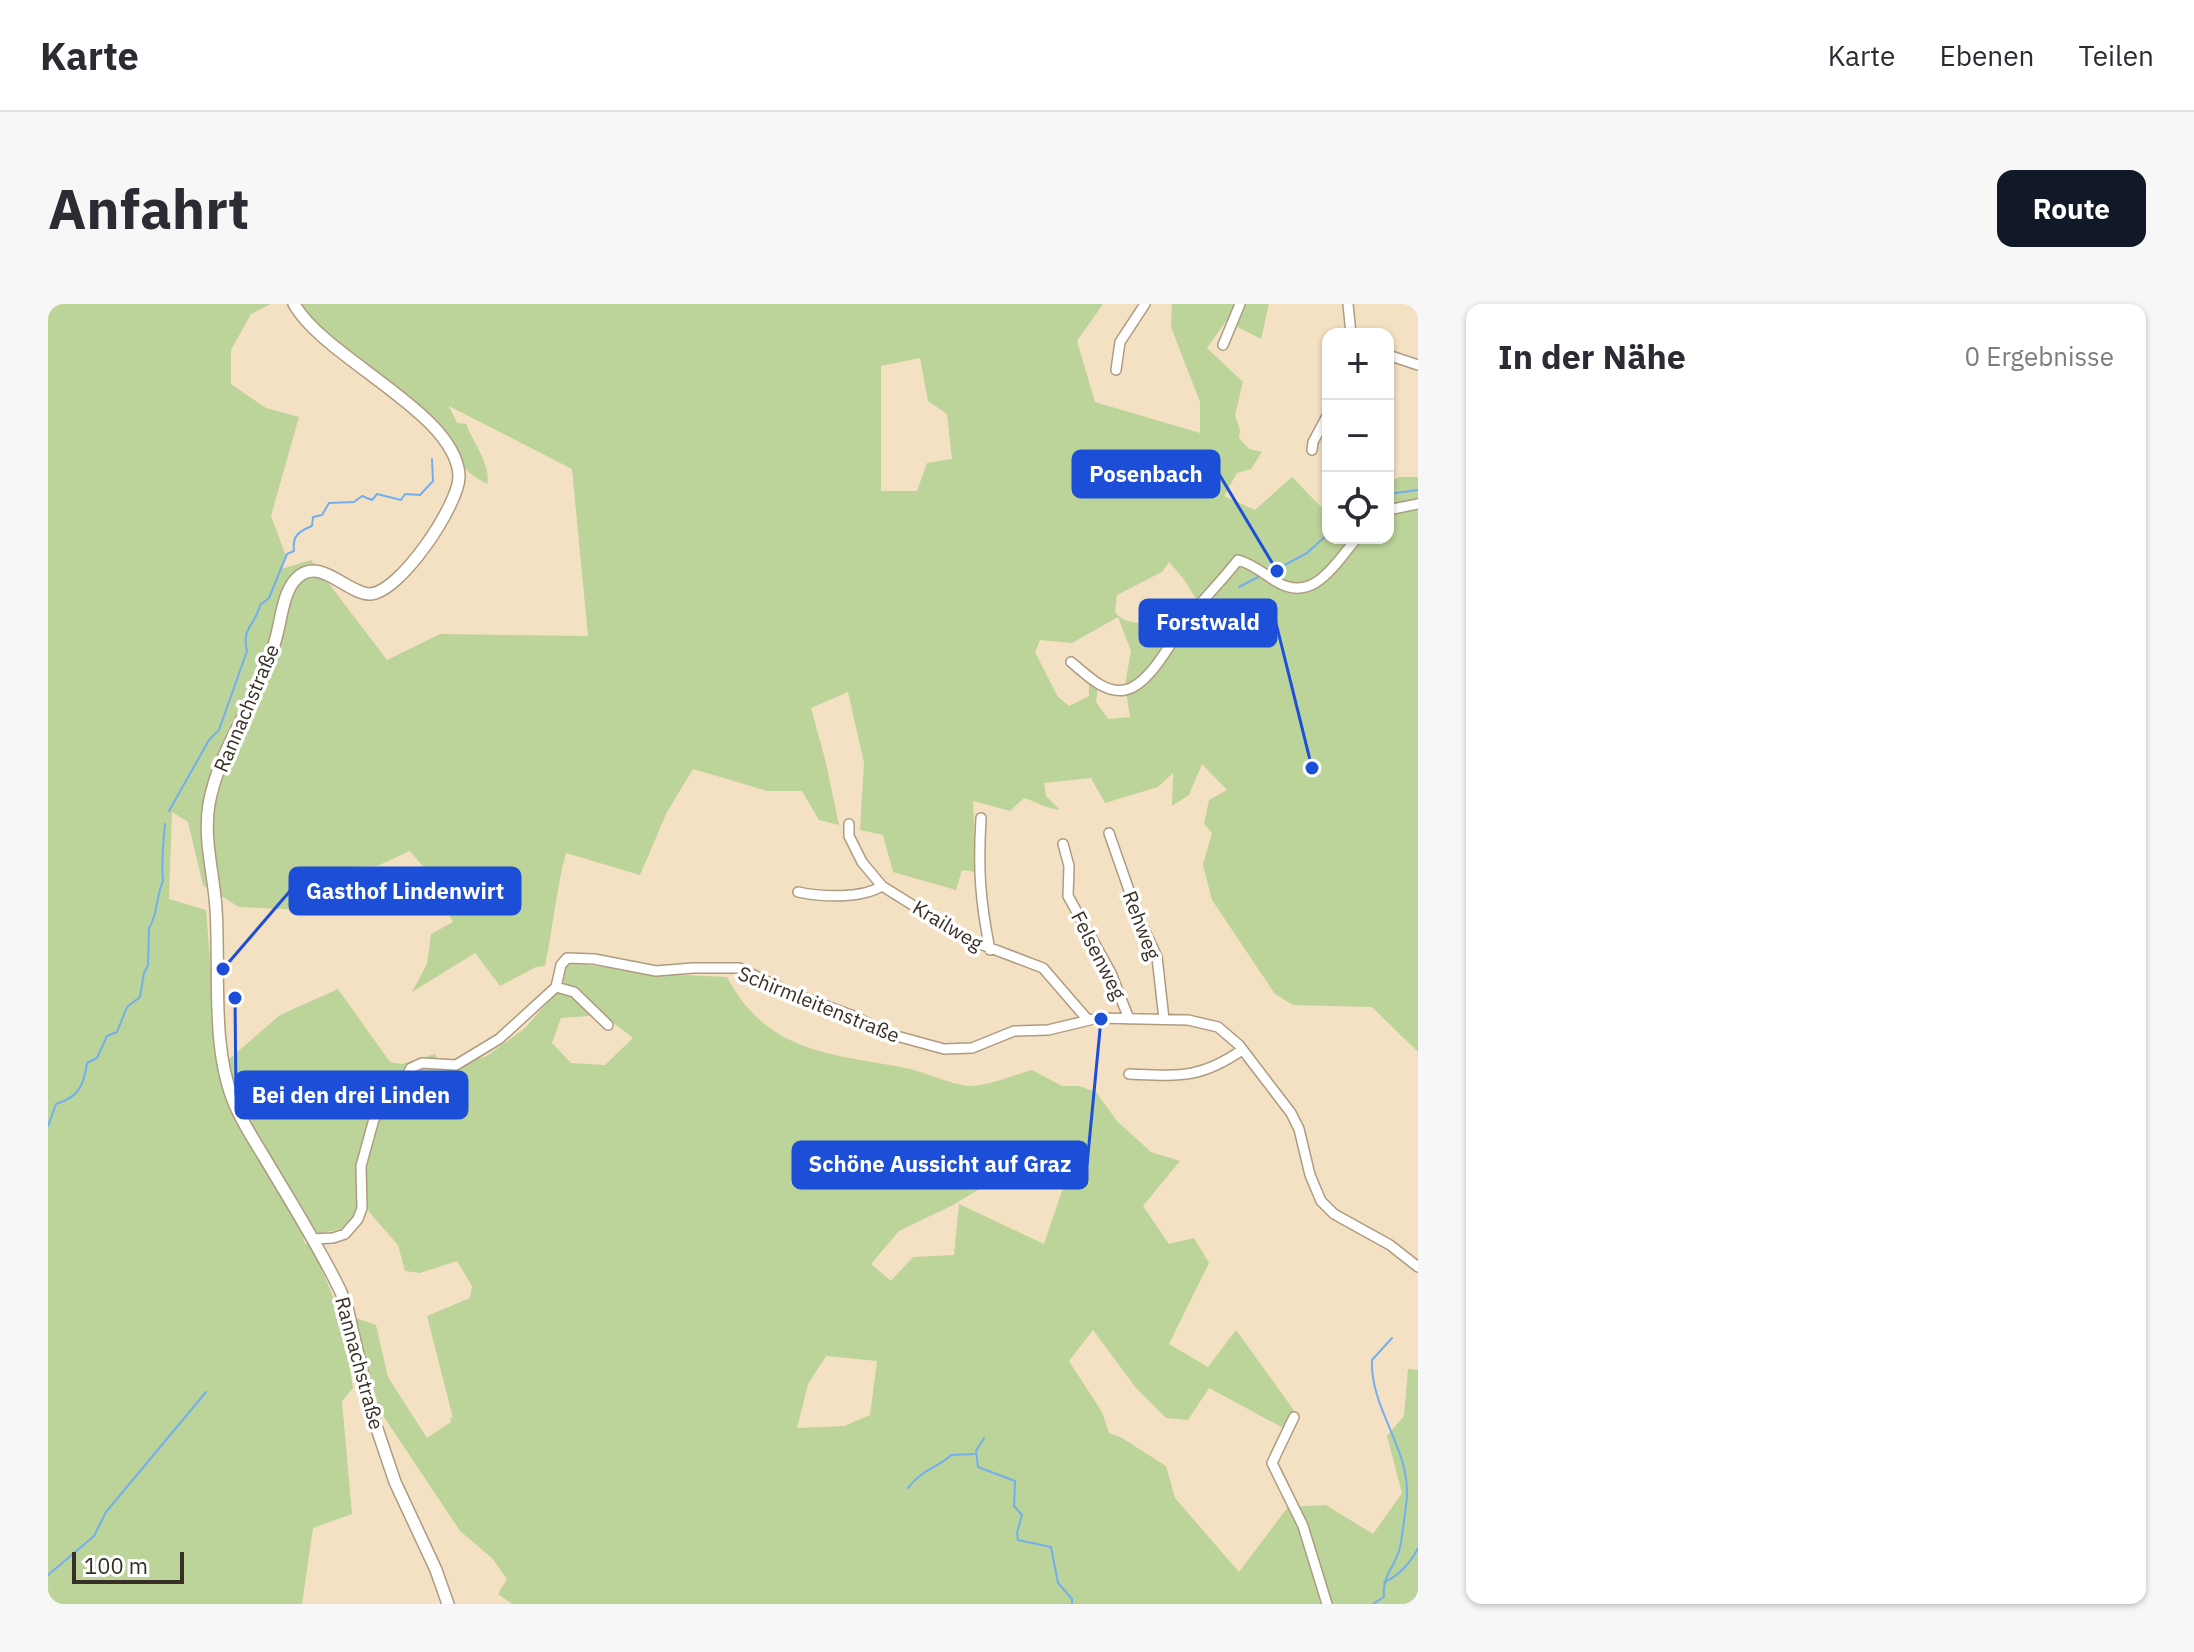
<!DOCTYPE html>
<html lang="de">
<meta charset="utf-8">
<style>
body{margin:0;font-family:"IBM Plex Sans",sans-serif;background:#f7f7f7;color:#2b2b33}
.controls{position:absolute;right:24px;top:24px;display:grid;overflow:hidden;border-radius:16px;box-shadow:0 2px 6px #0004}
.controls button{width:72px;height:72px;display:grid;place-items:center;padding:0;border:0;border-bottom:2px solid #e1e1e2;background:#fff;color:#2b2b33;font:40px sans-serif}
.scale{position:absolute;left:24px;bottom:20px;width:112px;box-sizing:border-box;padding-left:8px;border:4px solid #383025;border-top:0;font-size:22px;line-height:28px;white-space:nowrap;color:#383025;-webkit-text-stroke:6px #fff;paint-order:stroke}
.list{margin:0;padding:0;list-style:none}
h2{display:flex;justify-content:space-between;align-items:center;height:104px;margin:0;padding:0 32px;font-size:34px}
h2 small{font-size:26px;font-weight:400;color:#7c7c81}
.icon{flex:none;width:44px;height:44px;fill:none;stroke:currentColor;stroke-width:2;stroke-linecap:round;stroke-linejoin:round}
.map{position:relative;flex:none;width:1370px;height:1300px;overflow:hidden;border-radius:16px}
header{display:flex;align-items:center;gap:48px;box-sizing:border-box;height:112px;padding:0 40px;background:#fff;border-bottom:2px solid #e1e1e2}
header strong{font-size:38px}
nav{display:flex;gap:44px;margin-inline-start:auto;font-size:28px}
.intro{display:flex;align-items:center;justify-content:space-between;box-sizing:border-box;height:192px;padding:0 48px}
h1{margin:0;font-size:56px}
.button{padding:20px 36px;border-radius:16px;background:#111827;color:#fff;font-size:28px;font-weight:700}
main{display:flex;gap:48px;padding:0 48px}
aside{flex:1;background:#fff;border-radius:16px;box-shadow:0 2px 6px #0004}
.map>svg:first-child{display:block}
.green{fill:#bcd399;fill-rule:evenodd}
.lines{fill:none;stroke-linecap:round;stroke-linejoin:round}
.stream{stroke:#72afee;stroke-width:2}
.minor-casing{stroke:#ae9b80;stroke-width:12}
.tertiary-casing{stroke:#ae9b80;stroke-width:14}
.minor{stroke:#fff;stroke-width:9}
.tertiary{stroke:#fff;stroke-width:11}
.labels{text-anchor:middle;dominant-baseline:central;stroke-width:7;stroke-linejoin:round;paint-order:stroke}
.street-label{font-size:20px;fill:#383025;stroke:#fff}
.leader{fill:none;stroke:#1d4ed8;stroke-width:3}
.callout-dot{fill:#1d4ed8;stroke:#fff;stroke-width:3}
.callout{fill:#1d4ed8;stroke:#1d4ed8;stroke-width:3}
.callout-label{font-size:22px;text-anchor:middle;font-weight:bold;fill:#fff}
</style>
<header>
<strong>Karte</strong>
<nav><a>Karte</a><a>Ebenen</a><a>Teilen</a></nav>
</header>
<div class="intro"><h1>Anfahrt</h1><a class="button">Route</a></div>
<main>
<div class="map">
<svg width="1370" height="1300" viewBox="0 0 1370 1300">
<rect width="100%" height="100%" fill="#f4e1c4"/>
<path class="green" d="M 0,0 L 223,0 L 203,10 L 183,46 L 183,80 L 218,104 L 251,113 L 223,212 L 238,252 L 233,265 L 263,256 L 339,356 L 392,330 L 540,332 L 524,165 L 401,102 L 409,119 L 418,120 C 425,138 444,163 439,180 C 418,168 415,165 406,143 L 267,22 L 251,0 L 1055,0 L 1029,37 L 1047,98 L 1152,129 L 1152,98 L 1123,23 L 1124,0 L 1221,0 L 1213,35 L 1178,17 L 1159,44 L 1195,78 L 1187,111 L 1192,126 L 1191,134 L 1201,145 L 1214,148 L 1203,165 L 1189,169 L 1176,192 L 1207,206 L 1244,173 L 1280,210 L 1280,234 L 1340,234 L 1340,178 L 1351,173 L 1370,173 L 1370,748 L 1324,703 L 1245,701 L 1227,690 L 1164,596 L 1155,561 L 1164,529 L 1156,520 L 1161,496 L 1179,486 L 1154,460 L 1141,491 L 1124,502 L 1125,469 L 1110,483 L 1057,499 L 1043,474 L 996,479 L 998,492 L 1012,506 C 999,505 989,498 976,494 L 962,507 L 925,497 L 928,568 L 914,566 L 908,586 L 845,568 L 835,531 L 812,526 L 816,459 L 800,388 L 763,404 L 778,459 L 791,521 L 771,516 L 754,487 L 719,487 L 645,465 L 619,508 L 592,571 L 518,549 C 508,586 505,624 497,662 L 488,663 L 452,682 L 427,649 L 364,688 L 379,660 L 383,630 L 405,618 L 377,565 L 362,547 L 329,562 L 282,564 L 279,607 L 191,603 L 155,581 L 140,518 L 124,508 L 121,595 L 158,606 L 171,764 L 232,711 L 290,685 L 342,758 L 354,760 L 387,750 L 395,765 L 439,752 L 477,724 L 515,681 L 519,659 L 633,671 L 679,673 C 720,750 782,749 858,764 C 877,768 906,782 924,782 C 943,781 965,771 984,766 L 1014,782 L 1031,782 L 1048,788 L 1069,817 L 1103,848 L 1132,857 L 1095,902 L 1121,940 L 1146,934 L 1161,959 L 1121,1040 L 1160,1063 L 1188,1026 L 1245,1105 L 1246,1113 L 1239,1126 L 1161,1084 L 1140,1116 L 1118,1114 L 1088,1084 L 1045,1026 L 1021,1057 L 1054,1108 L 1061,1129 L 1074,1134 L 1118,1162 L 1127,1194 L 1191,1268 L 1240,1203 L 1278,1201 L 1325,1230 L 1354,1189 L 1339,1132 L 1356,1112 L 1360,1065 L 1370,1066 L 1370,1300 L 464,1300 L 450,1290 L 459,1275 L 444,1254 L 412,1227 L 328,1101 L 308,1014 L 328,1021 L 340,1073 L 379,1134 L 403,1118 L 402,1114 L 405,1114 L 379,1012 L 422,994 L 424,982 L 409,957 L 372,969 L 357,967 L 350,941 L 321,908 L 318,898 L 312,891 C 302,933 292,923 255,933 L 257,940 L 263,941 L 294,1013 L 305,1084 L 294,1097 L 304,1210 L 265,1224 L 254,1300 L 0,1300 ZM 872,54 L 880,97 L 899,110 L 904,155 L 879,159 L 869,187 L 833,187 L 833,62 ZM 1121,258 L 1135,274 L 1150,298 L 1131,321 L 1123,311 C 1104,317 1081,326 1067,308 L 1069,291 L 1114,268 ZM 1070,313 L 1083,347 L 1077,381 L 1082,413 L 1060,415 L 1048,398 L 1050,383 L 1041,380 L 1041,392 L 1021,402 L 1010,393 L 987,348 L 992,336 L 1024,339 ZM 555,711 L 585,734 L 557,761 L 523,759 L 504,739 L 513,714 ZM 976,858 L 1019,872 L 996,940 L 911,900 L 906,951 L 865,953 L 843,977 L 823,960 L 851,927 L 905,901 ZM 778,1052 L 829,1057 L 822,1111 L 796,1122 L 749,1124 L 760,1080 Z"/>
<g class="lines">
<path class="stream" d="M 1340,190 L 1370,186
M 1222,269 L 1259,249 L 1280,230
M 1191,283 L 1212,272
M 121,507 L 161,436 L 171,426 L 199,347 C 193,323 208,321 212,301 L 221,294 L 239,250 L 246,247 C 244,232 251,227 264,222 L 265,213 L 274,211 L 281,199 L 306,198 L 314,192 L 324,196 L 329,190 L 353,196 L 357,190 L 372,191 L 385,177 L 384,155
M 0,822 L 8,800 C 31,793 36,781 39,759 L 49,754 L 59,732 L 69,728 L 79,703 L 92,693 L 96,669 L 100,661 L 101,624 C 110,611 108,592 115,577 C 113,558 115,540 117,520
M 936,1134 L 928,1147 L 930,1163 L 967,1177 L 966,1202 L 974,1211 L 969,1229 L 970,1236 L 1003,1243 L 1010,1279 L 1024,1295 L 1024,1300
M 860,1184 C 874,1165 890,1164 903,1151 L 926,1150
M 0,1271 L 46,1232 L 58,1208 L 158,1088
M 1336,1278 C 1350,1273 1364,1257 1370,1244
M 1325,1300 L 1336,1293 C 1334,1273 1345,1265 1351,1247 C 1353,1242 1360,1191 1359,1186 C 1358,1140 1322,1102 1324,1056 L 1344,1034"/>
<defs>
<path id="minor" d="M 1300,0 L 1303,30
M 1175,41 L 1192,0
M 1340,51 L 1370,61
M 1068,66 L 1072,38 L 1097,0
M 1264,146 L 1265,138 L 1280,110
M 1340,206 L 1370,200
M 1023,358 C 1038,370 1056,390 1077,386 C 1102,381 1123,337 1138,317 C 1154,296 1174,277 1190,256 C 1205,260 1216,270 1229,278 C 1266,300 1288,258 1309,234
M 933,514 C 930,565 932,596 942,646
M 801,520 L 801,532 L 814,558 L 834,582 L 919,635 L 995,664 L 1039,715
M 1061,529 L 1090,612 L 1109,653 L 1116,715
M 1015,540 L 1021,562 L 1020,592 L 1063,669 L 1081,715
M 750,588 C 774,593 813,595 834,582
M 508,683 L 526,688 L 560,721
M 1081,770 C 1131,772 1152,775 1194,746
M 264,935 L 285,934 L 297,930 L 310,915 L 314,904 L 313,862 L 326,815 L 349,790 L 363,764 L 374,759 L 408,761 L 451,735 L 508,683 L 513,661 L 519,654 L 546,655 L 608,667 L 645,664 L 691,664 L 739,687 L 803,711 L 845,731 L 896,745 L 924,744 L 966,727 L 1000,726 L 1050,714 L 1140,716 L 1170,723 L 1191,741 L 1243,809 L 1251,825 L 1262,871 L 1273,897 L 1286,910 L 1342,941 L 1370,963
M 1246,1113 L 1224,1159 L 1255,1222 L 1279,1300"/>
<path id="tertiary" d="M 246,0 C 277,55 409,109 411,172 C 412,199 351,291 321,290 C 298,289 271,251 248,275 C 235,288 233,317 228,334 C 224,350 218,365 211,380 C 193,420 169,456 161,500 C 155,536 166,570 168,605 C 172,665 163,740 185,796 C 192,815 204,833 215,851 C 241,895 269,939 292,986 L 299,1003 L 323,1107 L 347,1178 L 388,1266 L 400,1300"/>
</defs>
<use href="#minor" class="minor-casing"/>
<use href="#tertiary" class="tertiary-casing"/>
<use href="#minor" class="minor"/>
<use href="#tertiary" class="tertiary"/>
</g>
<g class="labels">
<g class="street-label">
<text transform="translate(198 404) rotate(-67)">Rannachstraße</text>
<text transform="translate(900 621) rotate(31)">Krailweg</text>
<text transform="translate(1094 621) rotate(69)">Rehweg</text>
<text transform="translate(1051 651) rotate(63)">Felsenweg</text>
<text transform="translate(771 700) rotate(22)">Schirmleitenstraße</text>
<text transform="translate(312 1059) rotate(75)">Rannachstraße</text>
</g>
</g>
<path class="leader" d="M1229 267L1171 170M1264 464L1228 319M175 665L242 587M187 694L188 791M1053 715L1039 861"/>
<g class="callout-dot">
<circle cx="1229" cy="267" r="8"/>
<circle cx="1264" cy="464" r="8"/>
<circle cx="175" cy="665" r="8"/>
<circle cx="187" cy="694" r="8"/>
<circle cx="1053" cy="715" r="8"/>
</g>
<g class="callout">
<rect x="1025" y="147" width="146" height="46" rx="8"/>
<rect x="1092" y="296" width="136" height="46" rx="8"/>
<rect x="242" y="564" width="230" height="46" rx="8"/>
<rect x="188" y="768" width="231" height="46" rx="8"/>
<rect x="745" y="838" width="294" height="46" rx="8"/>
</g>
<g class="callout-label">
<text x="1098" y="178">Posenbach</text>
<text x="1160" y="326">Forstwald</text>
<text x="357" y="595">Gasthof Lindenwirt</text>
<text x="303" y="799">Bei den drei Linden</text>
<text x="892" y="868">Schöne Aussicht auf Graz</text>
</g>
</svg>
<div class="controls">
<button>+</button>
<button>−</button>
<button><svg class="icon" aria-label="locate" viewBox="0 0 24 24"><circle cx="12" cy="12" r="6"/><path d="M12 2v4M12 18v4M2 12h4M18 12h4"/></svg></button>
</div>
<div class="scale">100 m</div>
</div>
<aside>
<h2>In der Nähe<small>0 Ergebnisse</small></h2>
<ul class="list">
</ul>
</aside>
</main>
